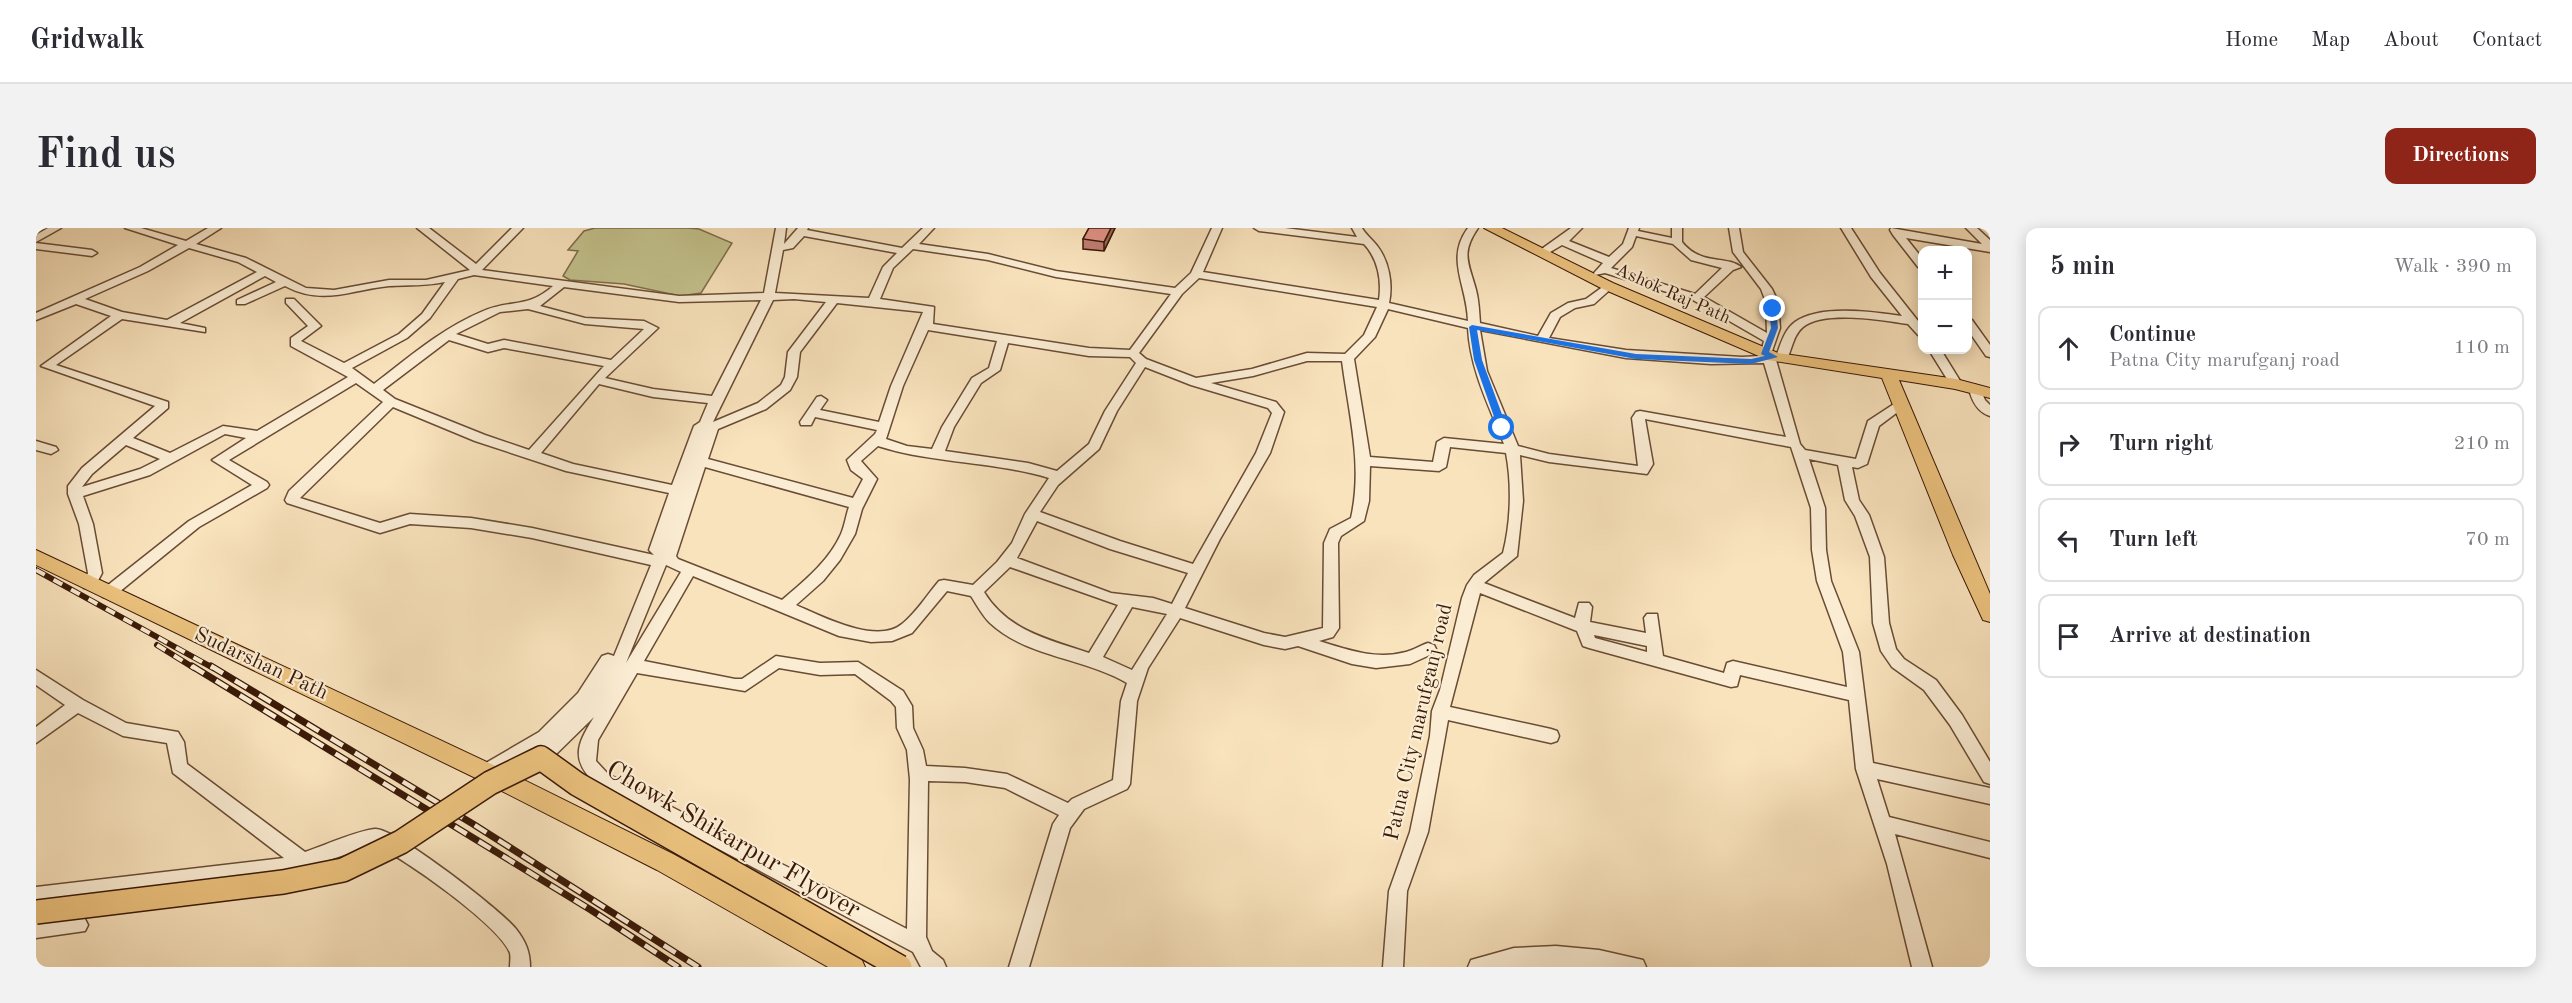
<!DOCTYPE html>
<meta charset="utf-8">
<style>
body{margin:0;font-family:"Old Standard TT",serif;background:#f2f2f3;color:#2b2b33}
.controls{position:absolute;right:18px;top:18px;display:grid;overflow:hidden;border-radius:12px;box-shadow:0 3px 15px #0003}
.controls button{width:54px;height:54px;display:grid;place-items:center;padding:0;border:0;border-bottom:2px solid #e1e1e2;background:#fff;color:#2b2b33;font:30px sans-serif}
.stop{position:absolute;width:18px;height:18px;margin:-14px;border:4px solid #1a73e8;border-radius:50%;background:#fff}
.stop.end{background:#1a73e8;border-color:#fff;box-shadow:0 2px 6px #0008}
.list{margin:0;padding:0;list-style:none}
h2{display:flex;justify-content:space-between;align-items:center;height:78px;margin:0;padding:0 24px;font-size:26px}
h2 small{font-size:20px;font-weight:400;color:#7c7c81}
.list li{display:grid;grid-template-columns:39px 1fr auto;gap:18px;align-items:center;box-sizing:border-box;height:84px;margin:0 12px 12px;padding:0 12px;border:2px solid #e1e1e2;border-radius:12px}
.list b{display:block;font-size:22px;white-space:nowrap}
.list p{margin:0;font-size:20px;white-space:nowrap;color:#7c7c81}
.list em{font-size:20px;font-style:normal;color:#7c7c81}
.icon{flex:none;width:33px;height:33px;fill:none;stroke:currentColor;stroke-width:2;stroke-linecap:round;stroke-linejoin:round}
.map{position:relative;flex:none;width:1954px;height:739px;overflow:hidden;border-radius:12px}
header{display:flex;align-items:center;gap:36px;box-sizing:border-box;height:84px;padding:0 30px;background:#fff;border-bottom:2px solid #e1e1e2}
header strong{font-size:28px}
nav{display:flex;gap:33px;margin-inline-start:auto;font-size:21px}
.intro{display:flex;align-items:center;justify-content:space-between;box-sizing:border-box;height:144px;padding:0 36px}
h1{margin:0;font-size:42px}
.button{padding:15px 27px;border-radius:12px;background:#8f2418;color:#fff;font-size:21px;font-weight:700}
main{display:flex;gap:36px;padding:0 36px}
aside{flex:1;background:#fff;border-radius:12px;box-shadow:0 3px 15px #0003}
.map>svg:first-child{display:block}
.green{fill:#c3c28d;stroke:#7e6e4a;stroke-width:1.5}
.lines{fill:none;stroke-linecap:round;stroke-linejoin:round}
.minor-casing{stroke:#694c34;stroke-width:3}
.major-casing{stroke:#391907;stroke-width:2}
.minor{fill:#fbedd4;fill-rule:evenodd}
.major{fill:#ecc27e;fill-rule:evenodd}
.rail-far1-casing{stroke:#391907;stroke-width:6}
.rail-casing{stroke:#391907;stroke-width:7}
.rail-far1{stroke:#fbedd4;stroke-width:4;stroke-dasharray:10;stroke-linecap:butt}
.rail{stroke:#fbedd4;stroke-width:4.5;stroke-dasharray:14;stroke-linecap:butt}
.major-bridge-casing{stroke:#391907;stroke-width:26;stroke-linecap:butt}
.major-bridge{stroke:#ecc27e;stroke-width:23}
.wall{fill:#c07d72;stroke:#391907;stroke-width:1.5}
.shaded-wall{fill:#9c665d;stroke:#391907;stroke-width:1.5}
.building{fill:#df9185;stroke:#391907;stroke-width:1.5}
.route{fill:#1a73e8}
.labels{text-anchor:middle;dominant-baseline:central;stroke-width:4.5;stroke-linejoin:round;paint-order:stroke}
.far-street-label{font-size:18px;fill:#391907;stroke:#fbedd4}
.street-label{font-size:21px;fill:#391907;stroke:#fbedd4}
.near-street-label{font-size:26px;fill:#391907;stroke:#fbedd4}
</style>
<header>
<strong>Gridwalk</strong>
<nav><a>Home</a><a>Map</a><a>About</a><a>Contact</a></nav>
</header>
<div class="intro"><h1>Find us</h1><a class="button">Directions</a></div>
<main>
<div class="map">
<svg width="1954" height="739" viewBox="0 0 1954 739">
<rect width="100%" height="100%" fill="#f9e3bd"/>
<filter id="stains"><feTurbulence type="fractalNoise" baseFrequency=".00333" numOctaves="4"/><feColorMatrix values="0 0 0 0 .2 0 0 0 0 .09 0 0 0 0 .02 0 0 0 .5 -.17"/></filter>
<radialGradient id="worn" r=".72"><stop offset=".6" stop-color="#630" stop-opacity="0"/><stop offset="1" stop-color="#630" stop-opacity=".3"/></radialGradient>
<path class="green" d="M 559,0 L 652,0 L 663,1 L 696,15 L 665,65 L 644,68 L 588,56 L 534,52 L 527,48 L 542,23 L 532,22 L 548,3 Z"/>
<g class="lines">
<defs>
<path id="minor" d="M 12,0 L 25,0 L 0,14 L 0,7 Z
M 89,0 L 105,0 L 150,13 L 172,0 L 185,0 L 160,16 L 210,30 L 270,60 L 298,62 L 353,52 L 390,52 L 434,42 L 381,0 L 393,0 L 440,36 L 476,0 L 487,0 L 446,42 L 643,68 L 728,65 L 740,0 L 750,0 L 748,16 L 762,0 L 772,0 L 771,2 L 866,20 L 887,0 L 898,0 L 883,16 L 952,26 L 1020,43 L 1139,60 L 1155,45 L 1176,0 L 1186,0 L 1167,44 L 1343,72 C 1346,52 1342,31 1328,16 L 1223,3 L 1218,0 L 1249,0 L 1321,9 L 1316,0 L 1326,0 C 1330,7 1337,12 1342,19 C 1353,34 1357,56 1353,75 L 1432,93 C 1431,57 1409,31 1432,0 L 1442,0 C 1424,26 1433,35 1440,62 C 1443,73 1443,84 1444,95 L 1502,108 L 1515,85 L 1532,75 L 1550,71 L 1572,55 L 1578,58 L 1558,76 L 1539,80 L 1524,89 L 1513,110 L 1590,122 L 1706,129 L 1724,128 L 1728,113 L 1657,72 L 1569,45 L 1559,47 L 1558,45 L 1567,35 L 1526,17 L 1509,27 L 1500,25 L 1535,0 L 1546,0 L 1533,13 L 1573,29 L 1587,16 L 1593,0 L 1603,0 L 1602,3 L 1636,10 L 1636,0 L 1646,0 L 1646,14 C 1665,38 1690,27 1705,39 L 1697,42 L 1668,69 L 1731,105 L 1730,74 L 1725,61 L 1697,24 L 1693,0 L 1703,0 L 1707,24 L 1736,61 L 1742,74 L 1744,100 L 1735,126 L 1741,126 C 1745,115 1749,101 1759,94 C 1784,76 1837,84 1866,88 L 1835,49 L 1805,0 L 1815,0 L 1844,45 L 1886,98 L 1886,108 L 1882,107 L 1872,96 C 1846,92 1788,82 1767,99 C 1757,107 1756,122 1750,133 L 1740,132 L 1764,216 L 1769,222 L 1820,231 L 1832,193 L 1861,174 L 1865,173 L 1871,177 L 1843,198 L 1831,236 L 1822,240 L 1816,239 L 1823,272 L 1833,287 L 1848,329 L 1853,395 L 1860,421 L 1868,431 L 1900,452 L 1926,487 L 1954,534 L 1954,556 L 1948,554 L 1914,497 L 1888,462 L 1856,439 L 1845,423 L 1837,395 L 1834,329 L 1819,288 L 1809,272 L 1802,237 L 1773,231 L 1789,280 L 1790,322 L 1795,353 L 1823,424 L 1837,535 L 1954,560 L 1954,576 L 1841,551 L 1853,589 L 1954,614 L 1954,630 L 1859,606 L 1896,739 L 1876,739 L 1851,636 L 1820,541 L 1813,472 L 1704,447 L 1701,458 L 1695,459 L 1553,420 L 1547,418 L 1541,403 L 1444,365 L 1414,479 L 1515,501 L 1521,503 L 1523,508 L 1521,513 L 1515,515 L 1412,492 L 1392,604 L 1371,663 L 1367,739 L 1347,739 L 1353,663 L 1374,604 L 1394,508 L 1396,483 L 1404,462 L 1426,370 L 1431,357 L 1438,347 L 1467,325 C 1475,294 1476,256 1470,225 L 1414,219 L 1410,239 L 1403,243 L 1334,238 L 1333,273 L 1328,293 L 1305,308 L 1302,315 L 1303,400 L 1297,409 L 1283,413 C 1312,422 1340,432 1370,424 C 1378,422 1385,417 1392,415 L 1398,417 L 1400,421 L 1398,425 L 1374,436 L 1340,440 L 1316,436 L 1262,418 L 1249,421 L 1228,417 L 1144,390 L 1112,440 L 1101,473 L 1094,556 L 1091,561 L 1048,581 L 1034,600 L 993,739 L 973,739 L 1017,596 L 1023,587 L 969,560 L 929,554 L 892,553 L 890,709 L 896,723 L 907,732 L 910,739 L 885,739 L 877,724 L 560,556 C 534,532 541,516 558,489 L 511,535 L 505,537 L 499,535 L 496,530 L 506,519 L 455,549 L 449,551 L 443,549 L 440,544 L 443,539 L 503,504 L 542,465 L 566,428 L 572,426 L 578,428 L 615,337 L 496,310 L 435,300 L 374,296 L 344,305 L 251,275 L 249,272 L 253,263 L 347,174 L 320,155 L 193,232 L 231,254 L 233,257 L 231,260 L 163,299 L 77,369 L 67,369 L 65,365 L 67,361 L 153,293 L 216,257 L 176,232 L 210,210 L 189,206 L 114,247 L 47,268 L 57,296 L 66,345 L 58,360 L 48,360 L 46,356 L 52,345 L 43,296 L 32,266 L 32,258 L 46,240 L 119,178 L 5,138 L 75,88 L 40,76 L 0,92 L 0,85 L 104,39 L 142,17 ZM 768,8 L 861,25 L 847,39 L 833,70 L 739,65 L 747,22 L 757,20 ZM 1600,8 L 1637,16 L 1655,32 L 1686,40 L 1659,66 L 1575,40 L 1596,19 ZM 153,20 L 202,34 L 221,44 L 131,92 L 86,84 L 49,71 L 112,43 ZM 877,21 L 952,32 L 1020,49 L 1135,66 L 1094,122 L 1053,120 L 897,96 L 898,79 L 844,71 L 857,40 ZM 438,47 L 517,58 C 491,81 474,71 445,84 C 405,101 372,130 338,156 L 316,140 L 371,110 L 394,90 L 422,51 ZM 229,48 L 240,54 L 201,72 L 201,76 L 209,76 L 249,58 C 287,78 314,62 353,58 C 373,57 390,58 409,54 L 386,86 L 363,106 L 308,135 L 265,113 L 285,98 L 258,71 L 250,71 L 250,75 L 272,98 L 255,110 L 255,118 L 312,149 L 221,203 L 187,198 L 134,225 L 97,210 L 132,180 L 132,174 L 20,137 L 86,91 L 169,104 L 169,100 L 144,95 ZM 1163,50 L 1341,79 L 1328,107 L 1309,126 L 1271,125 L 1216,141 L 1160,150 L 1110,131 L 1103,125 L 1146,66 ZM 528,59 L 643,74 L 725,72 L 676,168 L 617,161 L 569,150 L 622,100 L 608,93 L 549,90 L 504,78 ZM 758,71 L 790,74 L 752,124 L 749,149 L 745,157 L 722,175 L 677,194 L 737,72 ZM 801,75 L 887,84 L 855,158 L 843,194 L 784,182 L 791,172 L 785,168 L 781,169 L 764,194 L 765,197 L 775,197 L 779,189 L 841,202 L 839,206 L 811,232 L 815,242 L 827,251 L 817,270 L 672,231 L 682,201 L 730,181 L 754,162 L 761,149 L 764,124 ZM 492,81 L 549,96 L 608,101 L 575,132 L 468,112 L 452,116 L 420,106 L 464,84 ZM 1352,81 L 1432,100 C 1434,141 1453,178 1468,216 L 1408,210 L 1401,214 L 1397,234 L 1334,229 L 1318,131 L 1339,109 ZM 892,102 L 961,113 L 953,140 L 936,150 L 906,199 L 896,221 L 871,218 L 850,211 L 867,158 ZM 1444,102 L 1590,130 L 1675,136 L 1728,135 L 1750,209 L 1604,183 L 1600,184 L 1596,190 L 1602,238 L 1513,226 L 1482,218 L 1451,143 ZM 413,112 L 452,124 L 468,120 L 568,138 L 493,222 L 449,207 L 359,171 L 347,162 ZM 972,115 L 1053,128 L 1094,129 L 1100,135 L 1069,183 L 1053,216 L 1021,243 L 992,235 L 909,223 L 918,199 L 945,155 L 964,142 ZM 1271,133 L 1306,133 C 1313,187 1327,237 1315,290 L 1294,301 L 1288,315 L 1287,400 L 1249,409 L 1228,405 L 1149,380 L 1184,311 L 1234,225 L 1248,184 L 1240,174 L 1175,155 L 1217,148 ZM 1109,139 L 1155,157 L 1232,180 L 1236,185 L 1220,225 L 1157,336 L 1084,313 L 1004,284 L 1022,257 L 1063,221 L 1081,183 ZM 563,156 L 617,169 L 672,175 L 664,194 L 658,198 L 636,257 L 537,236 L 505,225 ZM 357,179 L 439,213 L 530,243 L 633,265 L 613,322 L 618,327 L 496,300 L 435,290 L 374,286 L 344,295 L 264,270 ZM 1609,191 L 1755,219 L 1775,280 L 1776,322 L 1781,353 L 1807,424 L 1811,459 L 1697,433 L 1691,435 L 1688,445 L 1627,428 L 1621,386 L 1611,386 L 1608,390 L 1610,405 L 1554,394 L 1556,379 L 1553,375 L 1543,375 L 1539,390 L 1448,355 L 1481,328 L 1487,273 L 1484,227 L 1513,234 L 1611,246 L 1617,236 ZM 90,217 L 124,231 L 104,241 L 46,259 L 56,246 ZM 842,218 C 898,236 957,233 1013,250 L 989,286 L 976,315 L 961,334 L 937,357 L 908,352 L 903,353 C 891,367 880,385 866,396 C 841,417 785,388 760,377 L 787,353 L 804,332 L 819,306 L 826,281 L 841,251 L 825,233 ZM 669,239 L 813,279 C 810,287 809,297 805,306 C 793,333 768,353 746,372 L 642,331 L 640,328 ZM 1001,293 L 1074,321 L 1152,345 L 1136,376 L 1117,370 L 1075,365 L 981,330 ZM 630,337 L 645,344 L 590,435 ZM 974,339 L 1082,377 L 1053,425 C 1012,411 972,403 948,364 ZM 657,348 L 803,408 L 835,414 L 856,413 L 876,405 L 911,363 L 935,368 C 941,377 946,387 954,395 C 990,429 1049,430 1091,455 L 1085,473 L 1077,552 L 1036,571 L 1032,575 L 971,546 L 929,540 L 890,538 L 887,522 L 877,500 L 876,478 L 867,463 L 822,434 L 784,435 L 740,428 L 706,451 L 699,451 L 608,433 ZM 1096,379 L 1131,386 L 1096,442 L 1067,429 ZM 1558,407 L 1611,418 L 1611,424 L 1559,410 ZM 743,440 L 784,447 L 819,446 L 855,473 L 860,479 L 861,500 L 871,522 L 874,551 L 871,701 L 572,546 L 560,533 L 562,512 L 601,445 L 709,463 Z
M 1855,0 L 1946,16 L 1930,0 L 1941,0 L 1954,12 L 1954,24 L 1870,10 L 1886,30 L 1886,40 L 1882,39 L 1857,7 L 1854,2 Z
M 0,15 L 56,22 L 61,25 L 56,28 L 0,21 Z
M 1932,91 L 1936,92 L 1954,117 L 1954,129 L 1950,128 L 1932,102 Z
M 1893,122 L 1905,122 L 1926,156 L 1924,159 L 1916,159 Z
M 1939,157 L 1943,158 L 1949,172 L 1954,177 L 1954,188 C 1941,184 1936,173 1933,161 Z
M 0,213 L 20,219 L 22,222 L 15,226 L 0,222 Z
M 0,442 L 47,472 L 90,495 L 142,504 L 148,514 L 151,536 L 269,624 C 287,618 320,603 339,601 C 358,599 466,683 480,701 C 490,714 494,724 494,739 L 474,739 C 474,735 475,729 474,725 C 464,698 367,629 339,617 L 250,646 L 0,677 L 0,659 L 248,630 L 137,545 L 131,515 L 87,508 L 42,485 L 0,515 L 0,499 L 29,477 L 0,457 Z
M 42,688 L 49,691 L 52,697 L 49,703 L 0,710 L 0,692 Z
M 1520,718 L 1563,722 L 1607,732 L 1610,739 L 1432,739 L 1435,732 L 1478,720 Z"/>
<path id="major" d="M 1448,0 L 1466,0 L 1577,55 L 1742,125 L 1920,151 L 1954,160 L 1954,170 L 1919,161 L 1863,152 L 1954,366 L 1954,394 L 1947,392 L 1917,327 L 1846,150 L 1732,132 L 1567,61 Z
M 0,322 L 470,543 L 637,626 L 825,730 L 829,739 L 792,739 L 621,642 L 454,557 L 0,337 Z"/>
</defs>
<use href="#minor" class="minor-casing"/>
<use href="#major" class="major-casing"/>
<use href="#minor" class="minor"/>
<use href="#major" class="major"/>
<defs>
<path id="rail-far1" d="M 0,342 L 177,440
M 121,417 L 158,440"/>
<path id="rail" d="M 156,438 L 555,682 L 642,739
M 175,438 L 437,596 L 662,739"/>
</defs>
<use href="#rail-far1" class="rail-far1-casing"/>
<use href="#rail" class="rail-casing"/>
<use href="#rail-far1" class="rail-far1"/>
<use href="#rail" class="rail"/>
<defs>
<path id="major-bridge" d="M 0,684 L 247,654 L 307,642 L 365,614 L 454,555 L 505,530 L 541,556 L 864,739"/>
</defs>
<use href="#major-bridge" class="major-bridge-casing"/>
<use href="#major-bridge" class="major-bridge"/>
</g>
<path class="wall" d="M 1053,0 L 1079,0 L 1068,23 L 1047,21 L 1047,11 Z"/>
<path class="shaded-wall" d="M 1075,0 L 1079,0 L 1068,23 L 1068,14 Z"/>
<path class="building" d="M 1053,0 L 1075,0 L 1068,14 L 1047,11 Z"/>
<path class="route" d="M 1737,79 L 1740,81 L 1742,100 L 1733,124 L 1742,129 L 1715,136 L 1600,131 L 1441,102 L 1446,132 L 1471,200 L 1466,202 L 1462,200 L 1438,132 L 1433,99 L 1436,97 L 1600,126 L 1715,131 L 1729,128 L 1725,126 L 1735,100 L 1733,81 Z"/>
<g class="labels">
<g class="far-street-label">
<text transform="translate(1637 66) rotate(24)">Ashok Raj Path</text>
</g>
<g class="street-label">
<text transform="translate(225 436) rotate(25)">Sudarshan Path</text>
<text transform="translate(1383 494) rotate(-77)">Patna City marufganj road</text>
</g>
<g class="near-street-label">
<text transform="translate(697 612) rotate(30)">Chowk Shikarpur Flyover</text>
</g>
</g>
<rect width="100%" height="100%" filter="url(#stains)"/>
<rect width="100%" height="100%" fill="url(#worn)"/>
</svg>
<div class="controls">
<button>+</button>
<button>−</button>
</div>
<div class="stop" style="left:1466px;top:200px"></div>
<div class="stop end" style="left:1737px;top:81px"></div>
</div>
<aside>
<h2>5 min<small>Walk · 390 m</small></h2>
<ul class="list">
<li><svg class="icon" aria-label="ahead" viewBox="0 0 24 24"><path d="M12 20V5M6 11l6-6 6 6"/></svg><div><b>Continue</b><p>Patna City marufganj road</p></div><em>110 m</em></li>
<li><svg class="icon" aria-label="right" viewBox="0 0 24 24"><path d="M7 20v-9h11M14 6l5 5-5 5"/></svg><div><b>Turn right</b></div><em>210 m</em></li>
<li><svg class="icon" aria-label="left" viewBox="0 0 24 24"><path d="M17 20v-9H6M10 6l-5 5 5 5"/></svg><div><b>Turn left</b></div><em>70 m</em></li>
<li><svg class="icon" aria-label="arrive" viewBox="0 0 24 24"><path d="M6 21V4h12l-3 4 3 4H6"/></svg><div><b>Arrive at destination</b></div></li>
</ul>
</aside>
</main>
